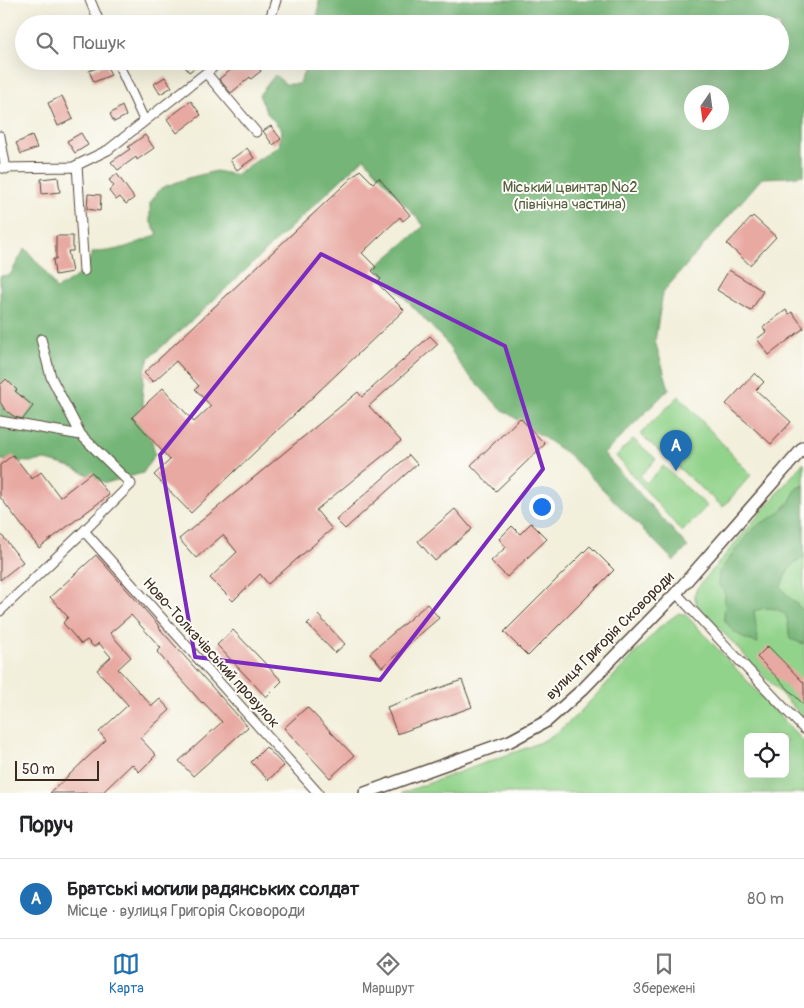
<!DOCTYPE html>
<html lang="uk">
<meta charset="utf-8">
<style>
body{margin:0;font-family:Pangolin,sans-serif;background:#f6f6f6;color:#202124}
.controls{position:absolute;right:15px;bottom:15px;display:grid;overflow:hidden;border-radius:8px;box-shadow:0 5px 20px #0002}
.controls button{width:45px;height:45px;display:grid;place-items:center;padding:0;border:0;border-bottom:1px solid #e0e0e0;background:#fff;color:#202124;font:25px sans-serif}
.compass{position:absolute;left:684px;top:85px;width:45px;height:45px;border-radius:50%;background:#fff;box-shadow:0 5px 20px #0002;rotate:193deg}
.scale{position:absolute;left:15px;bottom:12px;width:84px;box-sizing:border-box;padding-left:5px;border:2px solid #3b2a1e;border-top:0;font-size:14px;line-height:18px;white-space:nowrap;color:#3b2a1e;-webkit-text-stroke:4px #fdfcf7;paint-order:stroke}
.you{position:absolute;left:541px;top:506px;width:18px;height:18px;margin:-12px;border:4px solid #fff;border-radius:50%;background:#1a73e8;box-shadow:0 0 0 8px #1a73e833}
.badge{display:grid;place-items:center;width:32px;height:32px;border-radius:50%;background:#1f6fb2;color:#fff;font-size:16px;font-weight:700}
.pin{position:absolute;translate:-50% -41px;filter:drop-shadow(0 1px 2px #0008)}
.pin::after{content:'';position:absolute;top:26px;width:18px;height:15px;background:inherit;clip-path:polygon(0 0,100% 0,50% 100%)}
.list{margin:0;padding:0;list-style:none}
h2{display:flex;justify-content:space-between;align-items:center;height:65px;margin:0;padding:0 20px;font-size:21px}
h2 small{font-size:16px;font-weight:400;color:#757577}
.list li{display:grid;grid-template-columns:32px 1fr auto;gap:15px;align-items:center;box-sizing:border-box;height:80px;padding:0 20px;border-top:1px solid #e0e0e0}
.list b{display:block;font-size:19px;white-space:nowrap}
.list p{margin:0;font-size:16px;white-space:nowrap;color:#757577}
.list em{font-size:16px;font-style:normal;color:#757577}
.icon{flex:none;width:28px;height:28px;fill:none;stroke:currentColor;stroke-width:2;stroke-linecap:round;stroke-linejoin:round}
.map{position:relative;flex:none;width:804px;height:793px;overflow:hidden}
.search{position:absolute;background:#fff;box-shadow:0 5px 20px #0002;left:15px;right:15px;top:15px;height:55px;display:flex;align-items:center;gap:12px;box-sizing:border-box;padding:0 18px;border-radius:28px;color:#757577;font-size:19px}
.sheet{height:145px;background:#fff}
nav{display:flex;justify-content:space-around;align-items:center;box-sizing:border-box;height:70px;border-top:1px solid #e0e0e0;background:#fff;font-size:14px;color:#757577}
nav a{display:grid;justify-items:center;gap:2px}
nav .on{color:#1f6fb2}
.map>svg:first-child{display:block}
.green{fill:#92d38b;stroke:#667e54;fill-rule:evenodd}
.forest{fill:#75b577;stroke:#58704a;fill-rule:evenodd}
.building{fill:#e8a9a2}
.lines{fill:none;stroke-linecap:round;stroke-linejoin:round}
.minor-casing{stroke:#56483a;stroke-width:11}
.tertiary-casing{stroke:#56483a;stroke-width:14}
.minor{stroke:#fff;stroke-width:9}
.tertiary{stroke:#fff;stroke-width:11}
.marked{fill:none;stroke:#7b2cbf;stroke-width:4;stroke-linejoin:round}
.labels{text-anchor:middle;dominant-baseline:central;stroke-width:4;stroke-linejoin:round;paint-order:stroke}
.park-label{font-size:15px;fill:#555d3f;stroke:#fdfcf7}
.street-label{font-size:15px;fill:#3b2a1e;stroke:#fdfcf7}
</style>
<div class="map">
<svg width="804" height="793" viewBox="0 0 804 793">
<rect width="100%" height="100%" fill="#fdfcf7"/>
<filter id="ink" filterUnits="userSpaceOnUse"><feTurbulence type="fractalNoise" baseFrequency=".02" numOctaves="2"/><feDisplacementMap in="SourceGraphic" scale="10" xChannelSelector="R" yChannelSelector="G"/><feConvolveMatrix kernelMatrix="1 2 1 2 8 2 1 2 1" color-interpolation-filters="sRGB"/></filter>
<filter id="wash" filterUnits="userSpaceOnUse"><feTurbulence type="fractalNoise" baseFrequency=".0096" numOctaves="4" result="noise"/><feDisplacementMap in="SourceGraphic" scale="20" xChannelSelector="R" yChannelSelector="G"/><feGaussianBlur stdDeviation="1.12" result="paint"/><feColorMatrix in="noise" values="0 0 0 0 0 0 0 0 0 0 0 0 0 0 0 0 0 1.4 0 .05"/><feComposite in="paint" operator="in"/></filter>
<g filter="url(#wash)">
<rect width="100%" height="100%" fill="#f2efdb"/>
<path class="green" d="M 679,396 L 751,475 L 723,507 L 640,434 Z
M 633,439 L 656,459 L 640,476 L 646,483 L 663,466 L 707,506 L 682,532 L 616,456 Z
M 804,462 L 804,718 L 697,605 L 694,595 L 698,587 Z
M 679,613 L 686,615 L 804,742 L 804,793 L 402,793 L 526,748 L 543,741 L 559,731 L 579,713 L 662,625 ZM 748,737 L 785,737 L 785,774 L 748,774 Z"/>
<path class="forest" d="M 319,0 L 804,0 L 804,175 L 789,177 L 762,178 L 663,292 L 655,341 L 669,389 L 604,454 L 688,547 L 674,561 L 568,454 L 500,408 L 464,370 L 445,341 L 376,267 L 424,226 L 364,158 L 198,315 L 149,358 L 144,373 L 142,399 L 155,454 L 143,473 L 106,483 L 71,467 L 46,460 L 29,462 L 0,460 L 0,276 L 10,275 L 25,248 L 44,270 L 56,289 C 74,279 85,273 93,252 C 117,252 136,244 158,234 L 150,221 L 150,203 L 161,188 L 188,178 L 216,171 L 235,175 L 279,146 L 282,130 L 267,113 L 259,95 L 275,75 L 286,84 L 299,84 L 308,61 L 780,61 L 780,24 L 317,24 ZM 692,92 L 722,92 L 722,122 L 692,122 Z
M 804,485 L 804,557 C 789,566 787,571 781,587 L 787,595 L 804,611 L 804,644 L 790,639 C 788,633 789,624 787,618 C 781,606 765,607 754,611 L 758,643 L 745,639 L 732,630 L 724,619 L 725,594 L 718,583 L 719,572 L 747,535 L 758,525 L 776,515 L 789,503 L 797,488 Z"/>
<g id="blocks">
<path class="building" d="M 181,61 L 204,61 L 189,72 Z
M 242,61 L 267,61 L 258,68 L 261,71 L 251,79 L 250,77 L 231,93 L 219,79 Z
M 106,64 L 111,75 L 94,82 L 89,71 Z
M 165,77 L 172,87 L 160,94 L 154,84 Z
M 62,96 L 73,119 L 58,126 L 48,103 Z
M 191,101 L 201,115 L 177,133 L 167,119 Z
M 122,106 L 126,116 L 114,122 L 110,114 Z
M 271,126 L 281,139 L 273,145 L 263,131 Z
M 81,133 L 88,145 L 75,153 L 67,141 Z
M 145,135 L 154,148 L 137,160 L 136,157 L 118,170 L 111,162 L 130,149 L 128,147 Z
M 32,136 L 37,148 L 21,154 L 16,143 Z
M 247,148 L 254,158 L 237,170 L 230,160 Z
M 360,170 L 373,183 L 379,178 L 410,215 L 403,221 L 400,217 L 362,253 L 376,267 L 372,271 L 381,279 L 377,283 L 404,310 L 191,513 L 154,475 L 170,460 L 132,417 L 163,388 L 194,422 L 211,406 L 195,389 L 199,386 L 176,361 L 153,382 L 144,373 Z
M 117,174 L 134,198 L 126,204 L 120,197 L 116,200 L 109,191 L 114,186 L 109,180 Z
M 58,177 L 60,192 L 42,194 L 41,179 Z
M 88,194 L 101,195 L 100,211 L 87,209 Z
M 753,216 L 776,237 L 750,265 L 727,244 Z
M 56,236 L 73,236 L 73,251 L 68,251 L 72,272 L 55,275 L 53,259 L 56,259 Z
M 729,270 L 763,291 L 751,311 L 717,290 Z
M 786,310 L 789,314 L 792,312 L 804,328 L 769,355 L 757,339 L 766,332 L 763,327 Z
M 430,336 L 438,344 L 369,406 L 401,441 L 316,510 L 332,529 L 268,584 L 260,574 L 233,601 L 210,578 L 237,552 L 223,535 L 196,558 L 179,539 L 358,392 L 362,397 Z
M 755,373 L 764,382 L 756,390 L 791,422 L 771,444 L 726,404 Z
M 6,379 L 17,390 L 15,391 L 33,406 L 23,419 L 15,417 L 5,410 L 0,402 L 0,385 Z
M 520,418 L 545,444 L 496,491 L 471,465 Z
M 13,455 L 32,479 L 41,472 L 60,497 L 92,472 L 109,495 L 39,548 L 0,497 L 0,465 Z
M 409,455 L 417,464 L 345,529 L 336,520 Z
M 455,509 L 472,529 L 435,561 L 418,541 Z
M 531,523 L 547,539 L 507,577 L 491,561 L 506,547 L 499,539 L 512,526 L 520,534 Z
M 0,533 L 23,562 L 0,580 Z
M 590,546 L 614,570 L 528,656 L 504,632 Z
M 96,555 L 160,627 L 159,628 L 248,727 L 193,776 L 179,761 L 222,722 L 203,702 L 202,703 L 157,652 L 161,648 L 131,615 L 110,633 L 131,657 L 118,669 L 152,706 L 160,699 L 170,710 L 140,738 L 156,755 L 139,772 L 132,764 L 102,793 L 50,793 L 106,740 L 99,732 L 128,705 L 97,670 L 111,657 L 99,643 L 94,647 L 87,640 L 81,644 L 63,623 L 68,617 L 50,597 Z
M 427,604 L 439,618 L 382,667 L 370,653 Z
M 317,614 L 345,644 L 335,653 L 307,624 Z
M 233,630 L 282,681 L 266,697 L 217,645 Z
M 768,646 L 804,683 L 804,705 L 757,657 Z
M 462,680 L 472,707 L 397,734 L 387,707 Z
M 307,707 L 354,756 L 330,778 L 284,728 Z
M 266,747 L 284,766 L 268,780 L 251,762 Z"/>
</g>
</g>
<g filter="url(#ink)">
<use href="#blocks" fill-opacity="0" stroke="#56483a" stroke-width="1"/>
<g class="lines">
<defs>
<path id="minor" d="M 90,0 L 100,24
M 267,24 L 270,19 L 276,0
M 117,61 L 144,120
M 206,73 L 256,132
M 0,136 L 6,169
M 77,165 L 84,271
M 0,168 L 73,167 L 108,150 L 221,61
M 41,339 L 51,377 L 81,435
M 0,421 L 81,435 L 131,484 L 84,531 L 0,611
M 84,531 L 318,793
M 676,593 L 804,729"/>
<path id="tertiary" d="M 365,793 L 510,741 L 547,721 L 583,689 L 676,593 L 804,447"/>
</defs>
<use href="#minor" class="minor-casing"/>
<use href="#tertiary" class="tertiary-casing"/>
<use href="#minor" class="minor"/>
<use href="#tertiary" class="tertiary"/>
</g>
</g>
<path class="marked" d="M 321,254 L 505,346 L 543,469 L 380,680 L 195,657 L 160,455 Z"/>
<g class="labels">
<g class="park-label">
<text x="570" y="187">Міський цвинтар №2<tspan x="570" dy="17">(північна частина)</tspan></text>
</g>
<g class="street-label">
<text transform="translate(610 636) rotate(-45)">вулиця Григорія Сковороди</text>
<text transform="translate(211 653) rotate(48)">Ново-Толкачівський провулок</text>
</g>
</g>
</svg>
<div class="controls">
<button><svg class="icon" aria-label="locate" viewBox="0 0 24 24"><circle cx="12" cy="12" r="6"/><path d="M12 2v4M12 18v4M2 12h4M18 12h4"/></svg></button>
</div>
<svg class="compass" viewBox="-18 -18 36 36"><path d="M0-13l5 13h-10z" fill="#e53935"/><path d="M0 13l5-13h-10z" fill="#757577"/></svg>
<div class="scale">50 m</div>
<div class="you"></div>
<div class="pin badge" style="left:676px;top:471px">A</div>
<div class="search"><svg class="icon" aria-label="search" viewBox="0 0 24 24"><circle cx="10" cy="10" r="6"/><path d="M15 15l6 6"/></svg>Пошук</div>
</div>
<section class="sheet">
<h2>Поруч<small></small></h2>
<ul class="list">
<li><span class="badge">A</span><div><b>Братські могили радянських солдат</b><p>Місце · вулиця Григорія Сковороди</p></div><em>80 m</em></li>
</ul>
</section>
<nav>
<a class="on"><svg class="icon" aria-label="map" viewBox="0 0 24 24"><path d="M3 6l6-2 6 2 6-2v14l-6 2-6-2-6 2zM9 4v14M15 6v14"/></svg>Карта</a>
<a><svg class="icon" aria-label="directions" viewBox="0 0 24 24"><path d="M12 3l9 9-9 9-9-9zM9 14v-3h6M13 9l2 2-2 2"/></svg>Маршрут</a>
<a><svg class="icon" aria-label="saved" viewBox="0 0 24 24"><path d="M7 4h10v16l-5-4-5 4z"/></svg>Збережені</a>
</nav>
